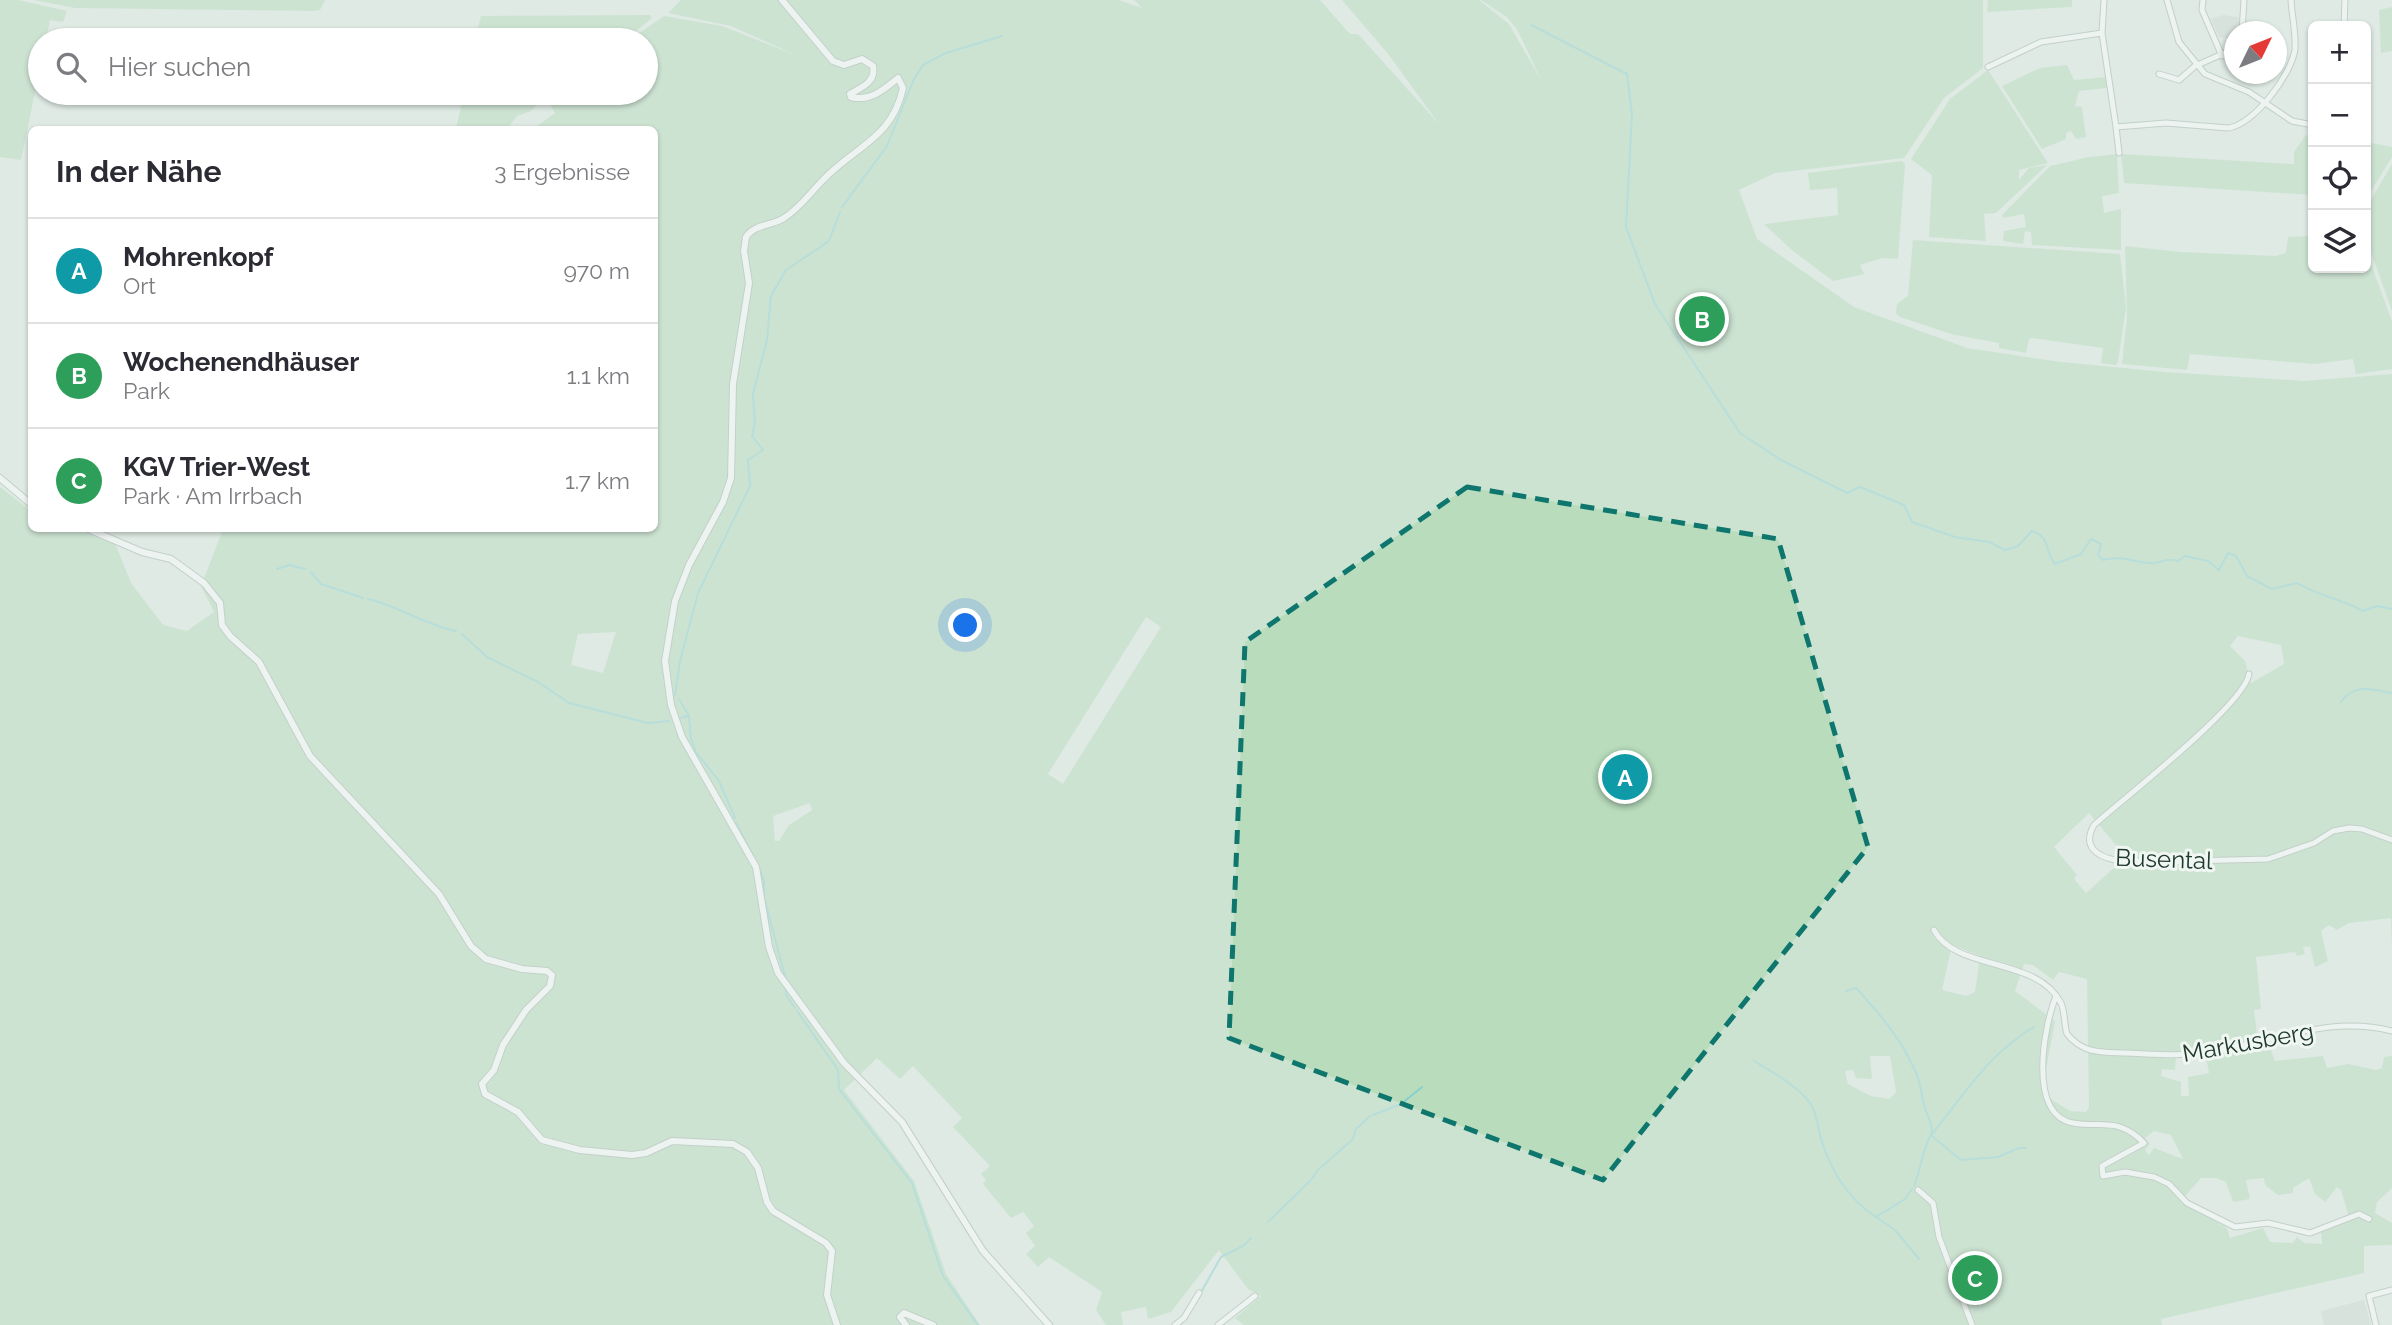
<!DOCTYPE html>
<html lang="de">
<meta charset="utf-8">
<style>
body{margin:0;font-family:Raleway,sans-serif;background:#f2f2f3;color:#2b2b33}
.controls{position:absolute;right:21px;top:21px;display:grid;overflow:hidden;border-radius:10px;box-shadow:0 2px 5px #0004}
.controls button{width:63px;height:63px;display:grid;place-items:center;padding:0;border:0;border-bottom:2px solid #e1e1e2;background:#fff;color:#2b2b33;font:35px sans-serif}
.compass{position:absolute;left:2224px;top:21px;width:63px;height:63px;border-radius:50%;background:#fff;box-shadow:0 2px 5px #0004;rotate:47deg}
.you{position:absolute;left:966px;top:626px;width:24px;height:24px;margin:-18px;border:5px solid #fff;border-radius:50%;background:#1a73e8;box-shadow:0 0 0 10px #1a73e833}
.badge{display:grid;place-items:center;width:46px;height:46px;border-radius:50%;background:#f16357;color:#fff;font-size:23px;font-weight:700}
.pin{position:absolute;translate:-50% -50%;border:4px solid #fff;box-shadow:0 2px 7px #0006}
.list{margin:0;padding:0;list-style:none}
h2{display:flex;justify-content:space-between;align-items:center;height:91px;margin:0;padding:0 28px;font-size:30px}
h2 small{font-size:23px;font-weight:400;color:#7c7c81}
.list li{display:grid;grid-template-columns:46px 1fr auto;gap:21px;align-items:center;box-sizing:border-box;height:105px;padding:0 28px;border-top:2px solid #e1e1e2}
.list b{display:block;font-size:26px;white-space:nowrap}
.list p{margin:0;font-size:23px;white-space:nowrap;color:#7c7c81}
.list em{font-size:23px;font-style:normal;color:#7c7c81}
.icon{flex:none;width:38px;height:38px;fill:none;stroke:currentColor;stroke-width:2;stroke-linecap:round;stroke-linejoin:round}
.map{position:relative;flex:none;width:2392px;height:1325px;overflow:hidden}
.search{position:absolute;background:#fff;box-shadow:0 2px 5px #0004;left:28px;top:28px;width:630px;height:77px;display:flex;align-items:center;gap:18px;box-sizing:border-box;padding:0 24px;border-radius:38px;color:#7c7c81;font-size:26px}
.panel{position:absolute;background:#fff;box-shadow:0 2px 5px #0004;left:28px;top:126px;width:630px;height:406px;border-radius:10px}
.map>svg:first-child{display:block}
.built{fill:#cedad2}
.green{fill:#b8dcbc;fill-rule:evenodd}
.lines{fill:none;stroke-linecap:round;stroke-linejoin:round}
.stream{stroke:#87d0cf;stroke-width:2}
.minor-casing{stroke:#a2b2aa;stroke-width:7}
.tertiary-casing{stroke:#a2b2aa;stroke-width:8}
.minor{stroke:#fff;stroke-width:5}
.tertiary{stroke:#fff;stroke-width:6}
.marked{fill:none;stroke:#0f766e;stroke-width:5;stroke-dasharray:14 9;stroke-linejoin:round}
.labels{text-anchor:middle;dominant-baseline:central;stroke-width:6;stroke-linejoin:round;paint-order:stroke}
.street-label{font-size:24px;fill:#203a2f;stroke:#f0f7f2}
</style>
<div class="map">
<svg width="2392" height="1325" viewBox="0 0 2392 1325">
<rect width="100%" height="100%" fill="#dfeae4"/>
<path class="built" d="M 2223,15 L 2242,18 L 2240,31 L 2234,32 L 2234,39 L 2219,37 L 2211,19 Z
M 2364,1300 L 2371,1325 L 2324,1325 L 2321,1311 Z"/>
<path class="green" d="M 0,0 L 18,0 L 67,11 L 63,22 L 50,20 L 46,40 L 40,40 L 40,68 L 21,160 L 0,157 Z
M 34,0 L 325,0 L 320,10 L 313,11 L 75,8 Z
M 681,0 L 1119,0 L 1142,8 L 1134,0 L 1320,0 L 1350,34 L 1358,34 L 1439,124 L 1389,55 L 1342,0 L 1479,0 L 1509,24 L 1541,80 L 1518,31 L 1508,18 L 1481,0 L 1983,0 L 1983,68 L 1944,98 L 1904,158 L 1775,173 L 1739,190 L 1757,239 L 1854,307 L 1967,348 L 2061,362 L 2166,372 L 2304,381 L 2392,374 L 2392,950 L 2391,918 L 2349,923 L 2337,930 L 2329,925 L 2321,931 L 2328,961 L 2315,967 L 2310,946 L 2303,947 L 2305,954 L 2297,956 L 2295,952 L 2256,957 L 2261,1009 L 2254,1010 L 2258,1041 L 2267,1039 L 2275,1061 L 2323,1056 L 2327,1068 L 2348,1064 L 2376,1070 L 2382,1068 L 2384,1057 L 2392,1056 L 2392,1188 L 2377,1202 L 2375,1213 L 2392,1223 L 2392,1245 L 2364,1246 L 2364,1273 L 2161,1319 L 2162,1325 L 1244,1325 L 1235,1318 L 1261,1296 L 1248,1289 L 1219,1250 L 1171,1312 L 1148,1319 L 1146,1307 L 1121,1312 L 1123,1325 L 1106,1325 L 1096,1310 L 1102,1292 L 1049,1257 L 1038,1267 L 1026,1254 L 1035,1246 L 1026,1233 L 1034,1226 L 1023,1212 L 1011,1218 L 983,1184 L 986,1180 L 981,1174 L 990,1166 L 953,1127 L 962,1118 L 913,1066 L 900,1079 L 877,1058 L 844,1090 L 914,1181 L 946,1274 L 980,1325 L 0,1325 L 0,487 L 31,511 L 32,528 L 77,529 L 115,543 L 131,583 L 163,625 L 187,631 L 214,612 L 201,586 L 223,529 L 654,528 L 654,130 L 533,129 L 555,113 L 547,99 L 552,93 L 646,93 L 646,40 L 629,40 L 664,16 L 722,26 L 798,56 L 731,26 L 668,13 ZM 1146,617 L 1161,627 L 1063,784 L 1048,774 ZM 616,632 L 603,673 L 571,665 L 578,634 ZM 2238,636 L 2281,645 L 2284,664 L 2251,683 L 2245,661 L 2230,646 ZM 810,803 L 812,810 L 789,825 L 779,841 L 775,841 L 773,816 ZM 2089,813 L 2126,857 L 2086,893 L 2074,879 L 2077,875 L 2054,847 ZM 1952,945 L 1980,956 L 1975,992 L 1966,996 L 1942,990 ZM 2024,964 L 2033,965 L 2053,980 L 2059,972 L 2087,979 L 2089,1107 L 2086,1112 L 2070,1111 L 2049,1098 L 2045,1075 L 2055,1021 L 2015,991 ZM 2205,1051 L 2209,1073 L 2188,1077 L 2189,1096 L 2181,1096 L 2181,1082 L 2161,1076 L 2162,1069 L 2175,1070 L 2176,1053 ZM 1870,1056 L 1890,1056 L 1896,1092 L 1889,1099 L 1871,1096 L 1848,1084 L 1845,1071 L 1853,1070 L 1856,1078 L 1872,1079 ZM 2154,1131 L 2171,1135 L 2183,1159 L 2154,1148 L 2149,1155 L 2145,1150 L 2150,1144 L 2145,1138 ZM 2201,1178 L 2216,1178 L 2226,1182 L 2233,1202 L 2250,1199 L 2246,1180 L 2264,1178 L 2265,1185 L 2278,1195 L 2293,1193 L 2293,1188 L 2309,1178 L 2315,1194 L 2325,1202 L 2337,1187 L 2341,1190 L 2349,1217 L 2321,1231 L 2322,1244 L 2304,1243 L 2297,1237 L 2293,1243 L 2270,1242 L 2263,1228 L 2230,1238 L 2227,1228 L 2181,1201 Z
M 1988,0 L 2072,0 L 2072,7 L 1987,12 Z
M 2392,7 L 2392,51 L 2381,53 L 2379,10 Z
M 650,15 L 652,18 L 625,40 L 475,40 L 481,16 Z
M 2067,65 L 2074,80 L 2106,77 L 2107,88 L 2079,91 L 2075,106 L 2082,107 L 2086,137 L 2076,139 L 2071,131 L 2066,133 L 2066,139 L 2042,149 L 2002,86 L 2040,68 Z
M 1988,70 L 2048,163 L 2019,170 L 2019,180 L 2029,168 L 2047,165 L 1996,213 L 1984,214 L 1986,241 L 1929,237 L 1932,175 L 1911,159 L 1950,99 Z
M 464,93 L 548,93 L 531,111 L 517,116 L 507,129 L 456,129 Z
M 2306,135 L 2313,136 L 2313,195 L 2124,183 L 2121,154 L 2294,164 L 2294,152 Z
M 2366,142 L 2392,147 L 2392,157 L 2366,199 Z
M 2117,154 L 2119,193 L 2102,196 L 2104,213 L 2121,209 L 2121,250 L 2032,245 L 2031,232 L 2025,231 L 2023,244 L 2003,241 L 2004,231 L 2026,227 L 2024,214 L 2003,218 L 2002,215 L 2050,166 L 2089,157 Z
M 1902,161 L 1905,165 L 1898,259 L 1882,258 L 1860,265 L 1864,274 L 1833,281 L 1793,251 L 1764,224 L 1838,215 L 1837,188 L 1810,190 L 1808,173 Z
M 2392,164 L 2392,311 L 2371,252 L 2369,203 Z
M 2313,236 L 2313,268 L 2366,268 L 2366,251 L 2392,321 L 2392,369 L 2356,374 L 2353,359 L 2315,364 L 2190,354 L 2187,370 L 2122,364 L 2127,317 L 2125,246 L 2181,252 L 2276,256 L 2286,253 L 2288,237 Z
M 1913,240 L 2120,254 L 2126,307 L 2118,362 L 2116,365 L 2101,363 L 2103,348 L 2032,338 L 2029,339 L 2026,353 L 1999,348 L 1999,343 L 1951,334 L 1900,317 L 1896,314 L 1897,304 L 1908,296 Z"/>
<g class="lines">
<path class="stream" d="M 1531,25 L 1627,74 L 1632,115 L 1626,227 L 1655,304 L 1740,433 L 1781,460 L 1847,493 L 1860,487 L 1904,505 L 1912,522 L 1955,537 L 1989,542 L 2005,550 L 2018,546 L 2032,531 C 2051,537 2044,551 2055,564 L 2081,554 L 2091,539 L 2101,544 L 2098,555 L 2103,560 C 2122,554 2139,565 2155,563 C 2165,561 2167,558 2178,561 L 2185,556 L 2208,561 L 2219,570 L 2228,553 L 2236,556 L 2247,576 L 2272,589 L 2297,583 C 2319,596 2341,599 2363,611 L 2377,606 L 2392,609
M 842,207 L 887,146 L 914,79 L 923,65 L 946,53 L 1002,36
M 277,569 L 289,565 L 305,569
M 311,572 L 321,584 L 363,598
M 368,599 C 399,606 425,625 456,631
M 462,634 L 487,657 L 538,682 L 569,703 L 648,723 L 669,721
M 675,695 L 680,661 L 698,593 L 750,486 L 748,460 L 763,450 L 752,436 L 755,423 L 753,394 L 767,340 L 771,296 L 786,270 L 829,241 L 840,212
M 679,699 L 689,716 L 691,739 L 696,752 L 719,781 L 735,818
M 2341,702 C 2355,683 2371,689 2392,693
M 680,718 L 689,716
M 736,823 L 753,856
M 759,867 L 764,881 L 764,896
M 765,901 L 786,980
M 786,989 L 786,995 L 795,1008
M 1846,991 L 1856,988 C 1879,1013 1903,1041 1916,1073 C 1921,1083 1921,1094 1924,1105 C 1927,1117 1934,1124 1931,1135
M 797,1011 L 838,1070 L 839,1089 L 912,1183 L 943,1276 L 978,1325
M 1754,1061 C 1774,1073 1796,1085 1810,1103 C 1817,1113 1818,1128 1821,1139 C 1831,1171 1848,1199 1876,1217
M 1373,1115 L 1401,1104 L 1422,1087
M 1932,1134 C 1963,1096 1991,1051 2034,1027
M 2021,1148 L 2026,1148
M 2000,1156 L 2019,1148
M 1914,1186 C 1920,1172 1924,1144 1931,1135 L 1961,1160 L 1999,1157
M 1912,1189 L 1905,1199 L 1876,1217 L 1895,1230 L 1919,1259
M 1268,1222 L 1310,1181 L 1319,1169 L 1353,1139 L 1356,1129 L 1370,1116
M 1200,1294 L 1221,1257 L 1243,1246 L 1251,1238"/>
<defs>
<path id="minor" d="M 2167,0 L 2179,42 L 2205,74 L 2249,92 L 2292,121 L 2313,125
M 2203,0 L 2202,10 L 2222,56
M 2344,26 L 2345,0
M 2242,32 L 2244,0
M 2102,33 L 2116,127
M 1988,67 L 2041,42 L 2102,33 L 2104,0
M 2159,74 L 2179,80 L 2195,66 L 2234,49
M 2119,153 L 2116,127 L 2166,123 L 2228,128 C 2253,126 2292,74 2295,49 C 2296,33 2292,16 2291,0
M 2249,674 C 2245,704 2123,799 2094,825 C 2082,846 2096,856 2115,860 L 2152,862 L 2268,859 L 2314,843 L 2333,831 L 2349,828 L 2362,829 L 2392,840
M 1934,930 C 1956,972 2037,956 2061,1003 C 2065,1011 2064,1025 2067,1034 C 2083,1054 2102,1052 2125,1053 C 2156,1054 2186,1057 2217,1051 C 2275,1041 2331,1015 2392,1031
M 2056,996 C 2044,1026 2027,1115 2073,1123 C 2103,1128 2119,1117 2144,1143 L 2102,1166 L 2103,1176 L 2125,1172 L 2154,1177 L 2169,1184 L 2187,1203 L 2235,1227 L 2268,1223 L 2310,1233 L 2359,1214 L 2369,1219
M 1918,1190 L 1933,1203 L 1939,1237 L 1972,1325
M 1175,1325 L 1184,1318 L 1199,1293
M 1218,1325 L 1255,1296
M 2376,1325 L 2369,1296 L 2392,1290"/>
<path id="tertiary" d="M 782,0 L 833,61 L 844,65 L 862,59 L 873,66 C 876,82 862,87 850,94 L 851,97 C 871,102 884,89 898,78 L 903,88 C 892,139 855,146 823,180 C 810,193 800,208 784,218 C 772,226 754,224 746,237 L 744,251 L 749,283 L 733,384 L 731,478 L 723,502 L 689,565 L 675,601 L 665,661 L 671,705 L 682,737 L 756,867 L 769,947 L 778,973 L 844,1063 L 902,1122 L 983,1251 L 1049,1325
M 0,478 L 32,505
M 86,528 L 142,552 L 171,559 L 204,583 L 220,603 L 222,625 L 230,636 L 259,662 L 310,756 L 439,894 L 471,946 L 486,959 L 522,969 L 547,971 L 552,975 L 550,986 L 526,1010 L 503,1045 L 494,1070 L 482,1084 L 485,1094 L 518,1112 L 542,1140 L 580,1150 L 632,1155 L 646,1153 L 672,1141 L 733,1144 L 747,1152 L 758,1168 L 767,1202 L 773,1211 L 826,1243 L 832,1251 L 827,1295 L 837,1325
M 906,1325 L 900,1317 L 904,1313 L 933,1325"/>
</defs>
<use href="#minor" class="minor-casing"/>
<use href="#tertiary" class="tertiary-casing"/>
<use href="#minor" class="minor"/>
<use href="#tertiary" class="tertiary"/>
</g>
<path d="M0 0H2392V1325H0ZM 1467,487 L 1778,539 L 1868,847 L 1603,1180 L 1229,1038 L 1245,642 Z" fill="#dfeae4" fill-opacity=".55" fill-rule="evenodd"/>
<path class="marked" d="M 1467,487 L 1778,539 L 1868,847 L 1603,1180 L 1229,1038 L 1245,642 Z"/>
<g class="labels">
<g class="street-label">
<text transform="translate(2164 859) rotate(2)">Busental</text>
<text transform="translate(2248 1042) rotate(-10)">Markusberg</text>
</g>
</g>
</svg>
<div class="controls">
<button>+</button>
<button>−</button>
<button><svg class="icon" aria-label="locate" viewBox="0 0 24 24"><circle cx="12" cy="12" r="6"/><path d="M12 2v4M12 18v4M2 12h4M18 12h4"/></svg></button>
<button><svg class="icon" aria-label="layers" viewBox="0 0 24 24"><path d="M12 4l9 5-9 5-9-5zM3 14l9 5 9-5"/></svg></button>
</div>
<svg class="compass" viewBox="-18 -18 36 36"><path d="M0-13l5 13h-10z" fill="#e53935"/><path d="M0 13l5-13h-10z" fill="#7c7c81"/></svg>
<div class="you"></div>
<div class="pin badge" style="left:1625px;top:777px;background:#0f9aa8">A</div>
<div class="pin badge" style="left:1702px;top:319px;background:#2e9e5b">B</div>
<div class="pin badge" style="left:1975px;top:1278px;background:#2e9e5b">C</div>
<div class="search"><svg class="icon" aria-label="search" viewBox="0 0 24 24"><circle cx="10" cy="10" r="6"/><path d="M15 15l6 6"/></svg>Hier suchen</div>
<section class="panel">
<h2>In der Nähe<small>3 Ergebnisse</small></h2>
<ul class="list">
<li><span class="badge" style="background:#0f9aa8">A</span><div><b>Mohrenkopf</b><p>Ort</p></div><em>970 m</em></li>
<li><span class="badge" style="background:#2e9e5b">B</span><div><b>Wochenendhäuser</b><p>Park</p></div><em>1.1 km</em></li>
<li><span class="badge" style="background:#2e9e5b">C</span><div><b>KGV Trier-West</b><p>Park · Am Irrbach</p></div><em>1.7 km</em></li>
</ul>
</section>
</div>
